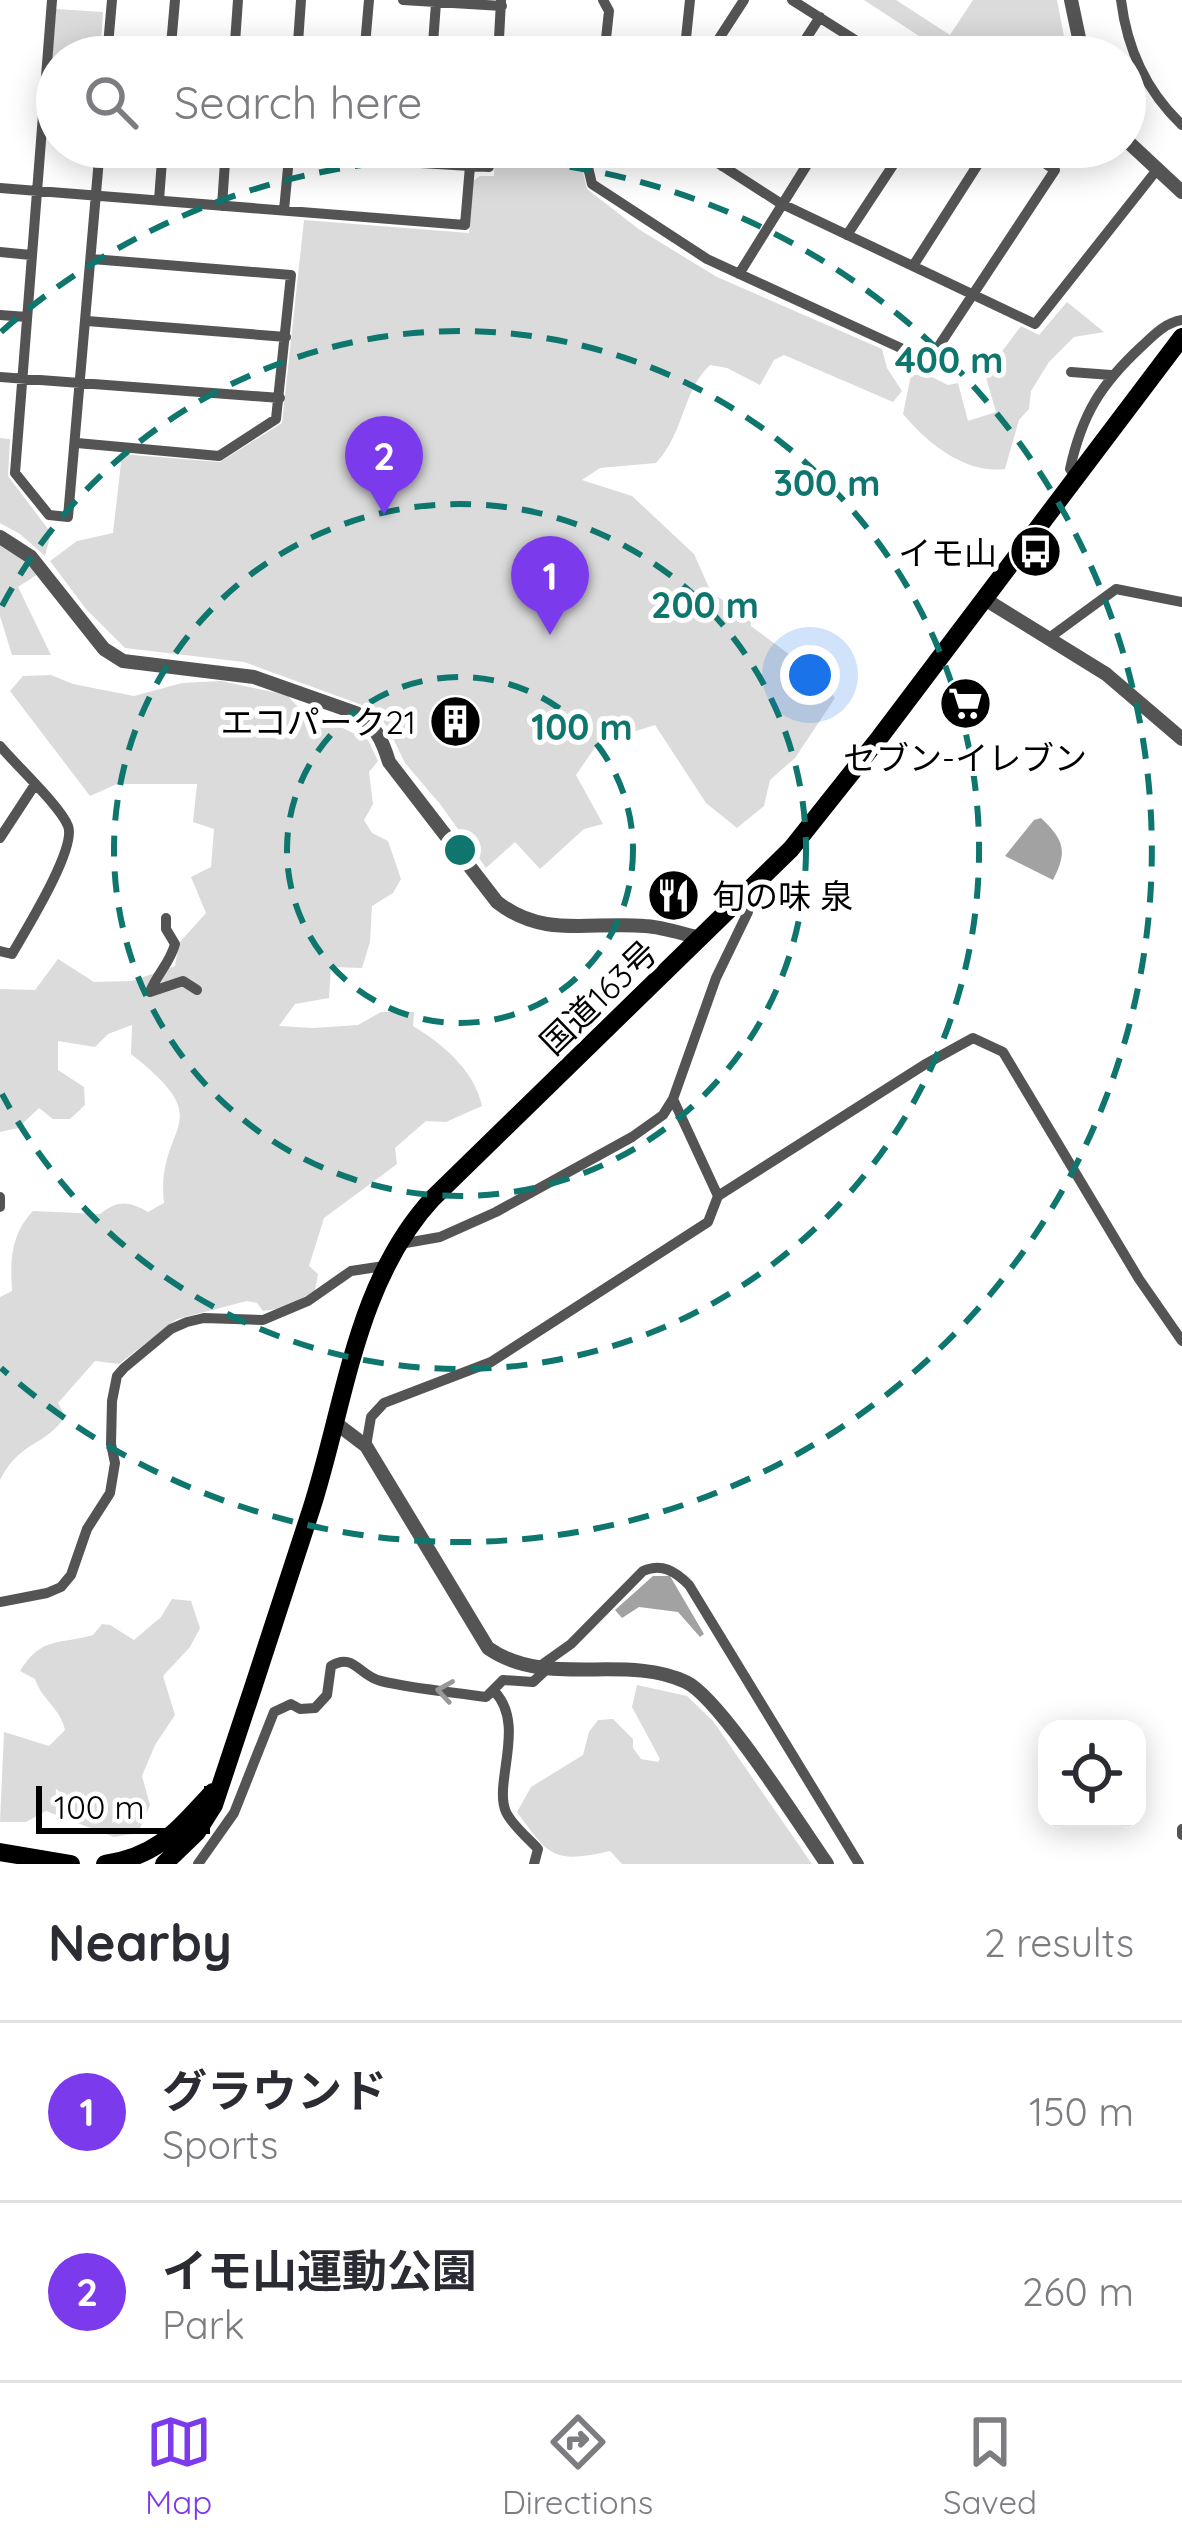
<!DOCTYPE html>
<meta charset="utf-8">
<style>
body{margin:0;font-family:Quicksand,"Noto Sans JP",sans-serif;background:#f7f7f7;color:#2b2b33}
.controls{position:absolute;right:36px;bottom:36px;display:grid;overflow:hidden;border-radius:24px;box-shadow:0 6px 30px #0003}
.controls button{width:108px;height:108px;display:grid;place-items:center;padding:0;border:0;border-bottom:3px solid #e1e1e2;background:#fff;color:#2b2b33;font:60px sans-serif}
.scale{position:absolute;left:36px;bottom:30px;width:174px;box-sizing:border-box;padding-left:12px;border:6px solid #000;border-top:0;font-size:33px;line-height:42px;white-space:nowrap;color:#000;-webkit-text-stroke:9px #fff;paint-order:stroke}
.you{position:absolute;left:810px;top:675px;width:42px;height:42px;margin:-30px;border:9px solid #fff;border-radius:50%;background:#1a73e8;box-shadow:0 0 0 18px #1a73e833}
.badge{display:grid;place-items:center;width:78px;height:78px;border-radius:50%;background:#7c3aed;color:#fff;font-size:39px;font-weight:700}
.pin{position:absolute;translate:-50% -99px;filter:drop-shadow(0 3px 6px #0008)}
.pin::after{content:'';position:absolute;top:63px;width:42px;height:36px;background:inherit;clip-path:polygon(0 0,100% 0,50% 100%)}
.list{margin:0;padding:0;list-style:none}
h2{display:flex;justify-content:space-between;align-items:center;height:156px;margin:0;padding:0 48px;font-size:51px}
h2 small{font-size:39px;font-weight:400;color:#7c7c81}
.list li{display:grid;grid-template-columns:78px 1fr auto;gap:36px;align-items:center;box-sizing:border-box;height:180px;padding:0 48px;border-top:3px solid #e1e1e2}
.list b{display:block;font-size:45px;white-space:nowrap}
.list p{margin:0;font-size:39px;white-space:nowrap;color:#7c7c81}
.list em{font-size:39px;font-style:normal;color:#7c7c81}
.icon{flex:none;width:66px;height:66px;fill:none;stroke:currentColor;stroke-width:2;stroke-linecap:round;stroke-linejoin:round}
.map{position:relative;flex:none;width:1182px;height:1864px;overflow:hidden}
.search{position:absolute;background:#fff;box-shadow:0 6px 30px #0003;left:36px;right:36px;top:36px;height:132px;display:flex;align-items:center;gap:30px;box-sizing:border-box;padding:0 42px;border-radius:66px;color:#7c7c81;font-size:45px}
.sheet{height:516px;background:#fff}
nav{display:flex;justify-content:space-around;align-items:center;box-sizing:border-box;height:168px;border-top:3px solid #e1e1e2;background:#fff;font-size:33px;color:#7c7c81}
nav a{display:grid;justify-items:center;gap:6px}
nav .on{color:#7c3aed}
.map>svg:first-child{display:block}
.green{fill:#dbdbdb}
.water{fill:#a2a2a2}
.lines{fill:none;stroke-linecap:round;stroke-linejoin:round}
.minor{stroke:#545454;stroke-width:10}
.tertiary{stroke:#545454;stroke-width:14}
.trunk{stroke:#000;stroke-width:18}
.oneway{stroke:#989898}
.ring{fill:none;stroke:#0f766e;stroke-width:6;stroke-dasharray:21 15}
.labels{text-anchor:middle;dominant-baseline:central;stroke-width:10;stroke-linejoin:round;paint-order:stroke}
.poi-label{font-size:33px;fill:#000;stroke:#fff;text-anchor:end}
.street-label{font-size:33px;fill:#000;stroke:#fff}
.centre{fill:#0f766e;stroke:#fff;stroke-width:6}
.ring-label{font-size:36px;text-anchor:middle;font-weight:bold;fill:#0f766e;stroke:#fff;stroke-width:10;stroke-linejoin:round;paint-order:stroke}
</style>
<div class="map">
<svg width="1182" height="1864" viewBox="0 0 1182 1864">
<rect width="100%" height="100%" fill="#fff"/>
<path class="green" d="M 864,0 L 896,0 L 950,35 L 973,0 L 1057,0 L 1068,57 L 951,57 Z
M 56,9 L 103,12 L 100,57 L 57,57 L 57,110 L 48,109 Z
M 496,147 L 583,147 L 581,164 L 587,189 L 640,230 L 717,277 L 882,349 L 887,368 L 902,391 L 893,402 L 784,355 L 774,360 L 760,385 L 727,368 L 710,365 C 682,391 685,432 656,463 L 600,468 L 582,480 L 632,496 L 694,554 L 711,592 L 751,619 L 751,626 L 817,675 L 835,698 L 795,758 L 770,780 L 764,806 L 737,828 L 706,803 L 655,725 L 598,743 L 576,775 L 603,824 L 584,829 L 540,869 L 515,842 L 486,868 L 440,804 L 405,763 L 388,728 L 373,709 L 244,662 L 125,648 L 86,609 L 50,561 L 77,541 L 113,533 L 122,454 L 220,462 L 282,423 L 304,220 L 469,233 L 473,181 L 480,176 L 494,176 Z
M 1067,302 L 1104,332 L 1074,337 L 1049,362 L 1031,391 L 1029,409 L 1019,420 L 1005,469 C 965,474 927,443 903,414 L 911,375 L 928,375 L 948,385 L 958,383 L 968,421 L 996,412 L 985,374 L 1021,326 L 1039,335 Z
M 0,438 L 10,439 L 8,476 L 51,533 L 45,556 L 20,534 L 0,523 Z
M 0,542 L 19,554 L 38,574 L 18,587 L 51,655 L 12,655 L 0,616 Z
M 51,675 L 73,684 L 134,696 L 182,683 L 221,681 L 287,695 L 298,707 L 368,740 L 378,761 L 369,772 L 373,804 L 364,820 L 372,833 L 388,841 L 401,879 L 393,893 L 372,906 L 370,942 L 362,968 L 331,967 L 329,998 L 295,1004 L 279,1026 L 313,1028 L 358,1025 L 381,1012 L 414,1012 L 413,1026 C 443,1044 475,1071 482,1106 L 446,1122 L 426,1121 L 395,1148 L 397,1164 L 324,1218 L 309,1266 L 318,1274 L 315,1291 L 284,1308 L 263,1311 L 257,1303 L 247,1301 L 177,1319 L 119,1364 L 95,1361 L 58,1403 L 65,1416 C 47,1446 20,1440 0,1480 L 0,1297 L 12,1291 C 10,1260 11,1234 33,1211 L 100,1214 C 118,1200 128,1201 148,1212 L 164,1203 C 155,1122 223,1126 131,1054 L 132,1025 L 108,1034 L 95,1047 L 58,1041 L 58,1070 L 84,1087 L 85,1105 L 70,1119 L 53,1119 L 39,1108 L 18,1128 L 0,1132 L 0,989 L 35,990 L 58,959 L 94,982 L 132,981 L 175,966 L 179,943 L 206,913 L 191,877 L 211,867 L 214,829 L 193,822 L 197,784 L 117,784 L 90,796 L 10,691 L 23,676 Z
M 172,1599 L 191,1601 L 200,1628 L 190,1647 L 163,1676 L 175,1715 L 155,1745 L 142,1776 L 150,1805 L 138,1833 L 114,1837 L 46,1811 L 26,1822 L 0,1822 L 4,1732 L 49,1746 L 65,1730 C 61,1709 42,1700 35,1679 L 20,1671 C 42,1636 58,1645 93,1635 L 102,1624 L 110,1625 L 134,1640 L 161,1617 Z
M 637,1685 L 687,1696 L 713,1721 L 812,1864 L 622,1864 L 610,1851 C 553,1864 549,1856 517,1812 L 531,1787 L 583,1755 L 589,1732 L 598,1720 L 613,1719 L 633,1739 L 633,1748 L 641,1759 L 658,1762 L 660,1759 L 632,1707 Z"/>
<path class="water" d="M 1041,818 C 1064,840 1068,851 1053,880 L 1005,856 L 1034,820 Z
M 653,1576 L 670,1576 L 704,1634 L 700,1637 L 678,1612 L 639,1607 L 622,1618 L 615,1610 Z"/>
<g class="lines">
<path class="minor" d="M 52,0 L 15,473 L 49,515 L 68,517 L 100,147
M 403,0 L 502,6
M 603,0 L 609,11 L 604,57
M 792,0 L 882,57
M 1121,0 C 1127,49 1146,91 1182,125
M 107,57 L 112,0
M 170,57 L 175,0
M 234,57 L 238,0
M 297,57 L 301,0
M 364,57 L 369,0
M 432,57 L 436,3
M 498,57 L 501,1
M 684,57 L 690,0
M 707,57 L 744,0
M 794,57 L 820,17
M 589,147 L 587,163 L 592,184 L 707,259 L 929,361 L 1055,170 L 1021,147
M 693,147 L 780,203 L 1035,324 L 1156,171
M 289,155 L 470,166
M 722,166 L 735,147
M 0,188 L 465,225 L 470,166 L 489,167 L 491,147
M 159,200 L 163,147
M 222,206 L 226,147
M 284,210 L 290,147
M 847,235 L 905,147
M 0,252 L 31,255
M 913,266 L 989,147
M 739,274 L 818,147
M 0,315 L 27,317
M 87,321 L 286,337
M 1071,372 L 1111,375
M 0,377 L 280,398
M 77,443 L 219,456 L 276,419 L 291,275 L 92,259
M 1076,478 L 1070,469 C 1082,414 1101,384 1142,346 C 1155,334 1165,323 1182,320
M 1049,638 L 1116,589 L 1182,602
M 0,746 C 16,765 60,806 68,826 C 77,848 25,931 12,954 L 0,951
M 0,838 L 34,786
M 166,918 L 166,929 L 175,944 C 170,963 157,974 150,992 L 183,981 L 197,990
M 673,1099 L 718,1196
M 0,1197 L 0,1207
M 400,1244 L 440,1237 L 496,1212 L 632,1137 L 663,1115 L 673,1099 L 716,978 L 748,912 L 745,896
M 366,1446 L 371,1417 L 384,1403 L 491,1362 L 708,1222 L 718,1196 L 924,1065 L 973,1038 L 1003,1052 L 1139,1279 L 1182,1341
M 0,1602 L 47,1593 L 61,1587 L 71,1575 L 87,1529 L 110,1493 L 115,1463 L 111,1444 L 112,1401 L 117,1376 L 124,1368 L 171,1329 L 187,1322 L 204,1318 L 263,1320 L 308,1301 L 351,1271 L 384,1266
M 540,1666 L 571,1644 L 643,1571 C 662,1563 675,1571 689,1585 L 859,1864
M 494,1691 C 527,1724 493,1783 506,1812 C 512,1825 528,1838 538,1849 L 534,1864
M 1182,1829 L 1182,1835
M 198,1864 L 234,1813 L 274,1712 L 291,1704 L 300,1709 L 315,1708 L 327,1695 L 331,1666 C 354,1652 359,1676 381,1681 C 414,1689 452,1692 486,1697 L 503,1680 L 533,1682 L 548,1668"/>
<path class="tertiary" d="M 1071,0 L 1083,57
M 1125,139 L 1182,192
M 0,537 L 31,557 L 104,649 L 123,661 L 254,677 L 356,713 C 376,727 382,739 389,762 L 497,902 C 544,939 590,921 645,926 C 663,927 683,934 701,938
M 983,598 L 1106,674 L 1182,739
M 337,1424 L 366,1446 L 488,1648 C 546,1689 625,1653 686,1682 C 720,1698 801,1827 827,1864"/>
<path class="trunk" d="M 0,1852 L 71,1864
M 105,1864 C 159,1856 178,1829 213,1792
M 164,1864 L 197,1832 L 214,1805 C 247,1707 279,1608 311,1510 C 345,1405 355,1282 433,1198 L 791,849 L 880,737 L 1182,337"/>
</g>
<defs><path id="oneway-chevron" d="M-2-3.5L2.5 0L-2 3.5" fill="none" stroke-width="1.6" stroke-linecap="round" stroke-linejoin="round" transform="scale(3)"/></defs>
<use class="oneway" href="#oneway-chevron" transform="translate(445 1691) rotate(-171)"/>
<g class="ring">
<circle cx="460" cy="850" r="173"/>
<circle cx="460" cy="850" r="346"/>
<path d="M2 606A519 519 0 1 1 2 1094"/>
<path d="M1 332A692 692 0 1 1 1 1368"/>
</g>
<defs>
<symbol id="bus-disc" viewBox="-11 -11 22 22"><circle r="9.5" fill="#000" stroke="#fff"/><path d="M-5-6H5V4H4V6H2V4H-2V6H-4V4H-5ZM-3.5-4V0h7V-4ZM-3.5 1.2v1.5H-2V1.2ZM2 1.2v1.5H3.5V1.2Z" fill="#fff"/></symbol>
<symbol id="supermarket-disc" viewBox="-11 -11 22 22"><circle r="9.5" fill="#000" stroke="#fff"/><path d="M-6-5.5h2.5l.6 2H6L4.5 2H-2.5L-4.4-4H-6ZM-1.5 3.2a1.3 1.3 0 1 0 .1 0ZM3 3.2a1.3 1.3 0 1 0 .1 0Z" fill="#fff"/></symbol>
<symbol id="building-disc" viewBox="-11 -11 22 22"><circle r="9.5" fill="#000" stroke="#fff"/><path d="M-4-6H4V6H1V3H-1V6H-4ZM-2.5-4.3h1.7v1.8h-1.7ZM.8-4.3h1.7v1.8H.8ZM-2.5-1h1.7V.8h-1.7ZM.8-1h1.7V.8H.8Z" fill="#fff"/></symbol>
<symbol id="restaurant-disc" viewBox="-11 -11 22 22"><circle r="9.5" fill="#000" stroke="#fff"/><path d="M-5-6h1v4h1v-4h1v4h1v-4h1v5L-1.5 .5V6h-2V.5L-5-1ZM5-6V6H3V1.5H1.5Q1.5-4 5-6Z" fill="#fff"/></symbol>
</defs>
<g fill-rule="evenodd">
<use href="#bus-disc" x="1006" y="522" width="59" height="59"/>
<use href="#supermarket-disc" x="936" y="674" width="59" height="59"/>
<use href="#building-disc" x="426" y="692" width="59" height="59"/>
<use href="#restaurant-disc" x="644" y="866" width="59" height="59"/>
</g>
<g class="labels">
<g class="poi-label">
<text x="997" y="552">イモ山</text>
<text x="416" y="721">エコパーク21</text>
<text x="965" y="757" text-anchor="middle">セブン-イレブン</text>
<text x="712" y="895" text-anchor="start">旬の味 泉</text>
</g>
<g class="street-label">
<text transform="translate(598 997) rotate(-44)">国道163号</text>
</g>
</g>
<circle cx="460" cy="850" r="18" class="centre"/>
<g class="ring-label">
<text x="949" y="373">400 m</text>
<text x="827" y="496">300 m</text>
<text x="705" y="618">200 m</text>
<text x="582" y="740">100 m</text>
</g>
</svg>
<div class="controls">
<button><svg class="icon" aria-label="locate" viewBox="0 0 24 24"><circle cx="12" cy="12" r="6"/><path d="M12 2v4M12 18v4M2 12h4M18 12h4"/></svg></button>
</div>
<div class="scale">100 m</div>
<div class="you"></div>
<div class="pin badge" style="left:550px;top:635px">1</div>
<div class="pin badge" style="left:384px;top:515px">2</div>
<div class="search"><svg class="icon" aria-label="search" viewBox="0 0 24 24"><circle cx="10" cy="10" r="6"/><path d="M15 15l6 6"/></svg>Search here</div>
</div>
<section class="sheet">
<h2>Nearby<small>2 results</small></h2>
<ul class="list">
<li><span class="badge">1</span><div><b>グラウンド</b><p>Sports</p></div><em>150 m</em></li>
<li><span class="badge">2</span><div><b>イモ山運動公園</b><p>Park</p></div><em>260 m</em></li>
</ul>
</section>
<nav>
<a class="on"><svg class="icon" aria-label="map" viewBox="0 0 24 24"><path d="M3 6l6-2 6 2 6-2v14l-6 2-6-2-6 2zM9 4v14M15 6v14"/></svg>Map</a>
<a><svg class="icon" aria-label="directions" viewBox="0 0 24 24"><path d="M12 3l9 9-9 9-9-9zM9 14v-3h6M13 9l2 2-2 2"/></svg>Directions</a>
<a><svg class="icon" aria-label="saved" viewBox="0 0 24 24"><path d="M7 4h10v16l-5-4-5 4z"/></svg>Saved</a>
</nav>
